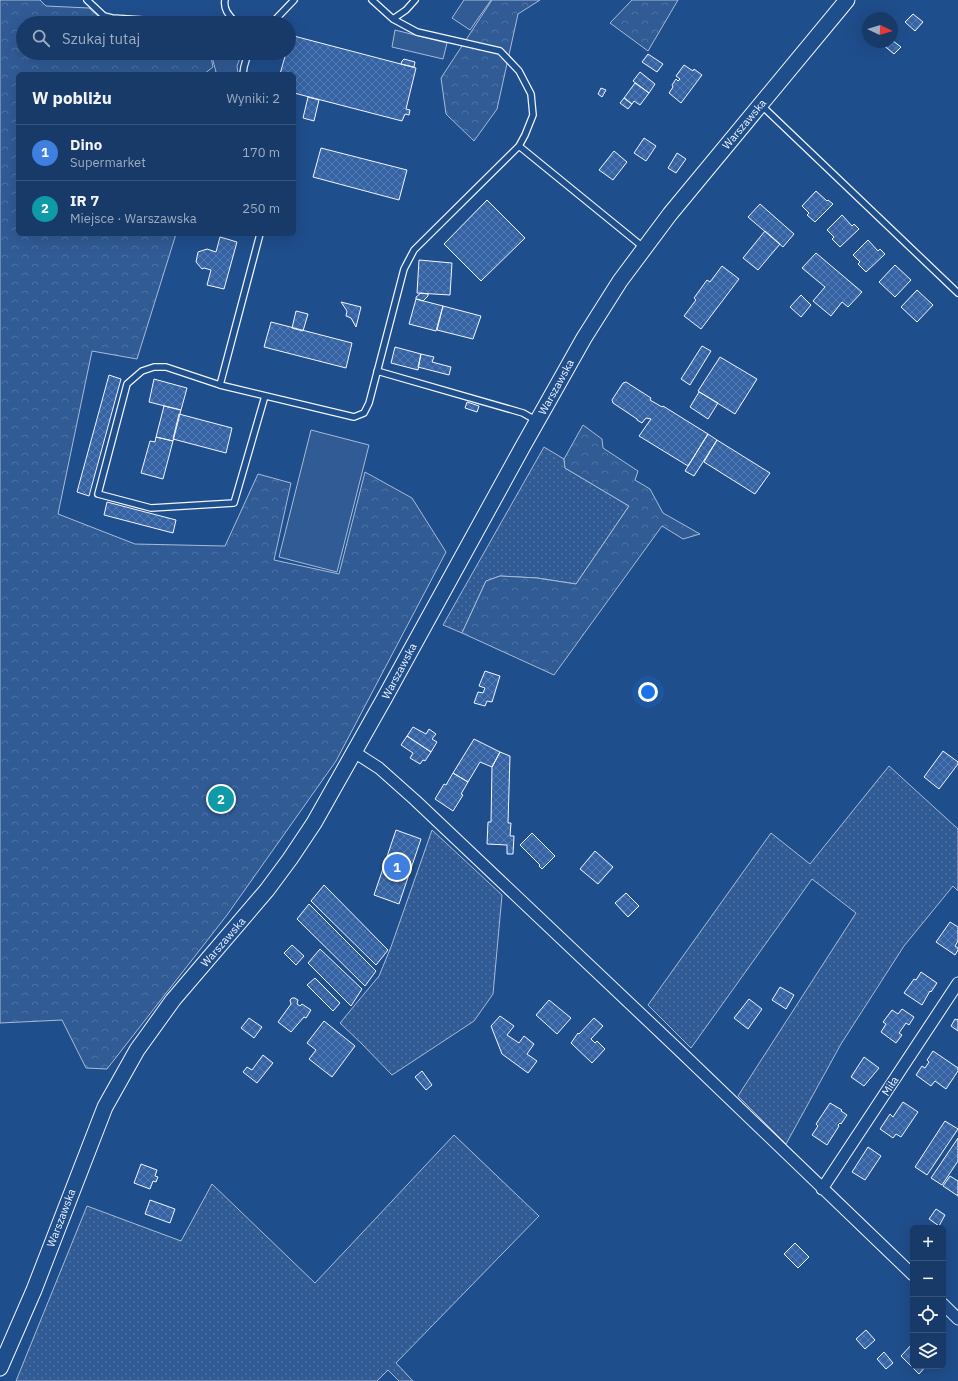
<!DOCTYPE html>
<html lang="pl">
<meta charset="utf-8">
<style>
body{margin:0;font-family:"IBM Plex Sans",sans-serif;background:#244571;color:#f1f3f6}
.controls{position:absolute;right:12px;bottom:12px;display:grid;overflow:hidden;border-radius:6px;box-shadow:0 4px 16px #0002}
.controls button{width:36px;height:36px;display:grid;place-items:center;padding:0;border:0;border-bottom:1px solid #36547d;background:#173a69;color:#f1f3f6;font:20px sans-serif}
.compass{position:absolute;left:862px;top:12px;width:36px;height:36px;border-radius:50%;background:#173a69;box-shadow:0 4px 16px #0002;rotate:94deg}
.you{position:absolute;left:648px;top:692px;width:14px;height:14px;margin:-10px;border:3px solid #fff;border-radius:50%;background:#1a73e8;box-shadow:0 0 0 6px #1a73e833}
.badge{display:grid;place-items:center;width:26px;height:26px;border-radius:50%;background:#ffb74d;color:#fff;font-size:13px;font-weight:700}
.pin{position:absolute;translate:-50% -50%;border:2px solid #fff;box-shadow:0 1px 4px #0006}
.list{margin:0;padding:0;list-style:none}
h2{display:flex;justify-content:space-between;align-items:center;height:52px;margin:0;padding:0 16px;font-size:17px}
h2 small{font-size:13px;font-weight:400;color:#9eadc0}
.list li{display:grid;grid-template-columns:26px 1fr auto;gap:12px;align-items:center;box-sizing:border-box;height:56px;padding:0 16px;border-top:1px solid #36547d}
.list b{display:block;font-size:15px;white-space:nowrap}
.list p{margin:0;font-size:13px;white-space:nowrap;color:#9eadc0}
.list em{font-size:13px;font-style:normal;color:#9eadc0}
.icon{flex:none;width:22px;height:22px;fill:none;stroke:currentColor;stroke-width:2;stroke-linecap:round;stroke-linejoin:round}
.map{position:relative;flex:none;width:958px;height:1381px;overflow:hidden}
.search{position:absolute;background:#173a69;box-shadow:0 4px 16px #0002;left:16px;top:16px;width:280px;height:44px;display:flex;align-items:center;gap:10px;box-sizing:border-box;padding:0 14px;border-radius:22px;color:#9eadc0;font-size:15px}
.panel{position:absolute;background:#173a69;box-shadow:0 4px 16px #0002;left:16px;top:72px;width:280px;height:164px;border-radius:6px}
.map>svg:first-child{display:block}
.grass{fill:url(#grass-dots);stroke:#a8bbd7}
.forest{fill:url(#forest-crowns);stroke:#a8bbd7}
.built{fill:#305b95;stroke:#a8bbd7}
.building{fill:url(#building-cross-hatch);stroke:#f2f6ff}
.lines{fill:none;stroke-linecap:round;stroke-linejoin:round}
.service-casing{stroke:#f2f6ff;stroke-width:8}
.minor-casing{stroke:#f2f6ff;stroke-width:13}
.secondary-casing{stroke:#f2f6ff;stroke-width:17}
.service{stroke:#1f4e8c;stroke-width:5.5}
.minor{stroke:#1f4e8c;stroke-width:11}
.secondary{stroke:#1f4e8c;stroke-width:15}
.labels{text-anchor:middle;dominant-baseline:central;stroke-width:3;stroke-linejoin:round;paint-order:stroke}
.street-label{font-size:11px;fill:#f2f6ff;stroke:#1f4e8c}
</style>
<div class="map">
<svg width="958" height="1381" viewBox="0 0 958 1381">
<defs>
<pattern id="grass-dots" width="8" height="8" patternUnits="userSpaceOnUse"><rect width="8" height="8" fill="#305b95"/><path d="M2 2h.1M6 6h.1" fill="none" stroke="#4e73a5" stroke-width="1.8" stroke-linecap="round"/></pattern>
<pattern id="forest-crowns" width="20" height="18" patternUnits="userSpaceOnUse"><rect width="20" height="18" fill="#305b95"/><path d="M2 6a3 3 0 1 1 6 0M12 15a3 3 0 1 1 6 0" fill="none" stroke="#4e73a5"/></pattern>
<pattern id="building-cross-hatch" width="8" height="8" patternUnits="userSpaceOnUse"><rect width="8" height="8" fill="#3563a3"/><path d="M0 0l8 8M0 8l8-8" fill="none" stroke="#537ab1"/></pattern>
</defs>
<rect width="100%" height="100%" fill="#1f4e8c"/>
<path class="grass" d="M 544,447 L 564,459 L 565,468 L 629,506 L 576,584 L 537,578 L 500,576 L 486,581 L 462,633 L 443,625 Z
M 889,766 L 958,829 L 958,891 L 953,886 L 904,946 L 841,1044 L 786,1144 L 738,1096 L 856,913 L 812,879 L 691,1048 L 648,1005 L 771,833 L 810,864 Z
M 432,830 L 502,895 L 493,994 L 474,1021 L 392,1075 L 362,1044 L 340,1023 L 379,976 L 391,947 Z
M 454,1135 L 539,1216 L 396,1363 L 413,1381 L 399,1381 L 388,1370 L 377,1381 L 16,1381 L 87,1206 L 181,1241 L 212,1184 L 315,1283 Z"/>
<path class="forest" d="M 0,0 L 40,0 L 46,6 L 89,8 L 106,23 L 23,23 L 23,53 L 210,53 L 213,67 L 204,74 L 18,74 L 18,234 L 176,234 L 137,359 L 92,351 L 58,514 L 135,544 L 225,546 L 258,474 L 291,483 L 274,560 L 339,574 L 365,472 L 412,498 L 446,552 L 336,761 L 227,915 L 107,1069 L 86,1068 L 62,1020 L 0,1023 Z
M 492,0 L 540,0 L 518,14 L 497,109 L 474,141 L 446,114 L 441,78 Z
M 632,0 L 678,0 L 648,51 L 610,23 Z
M 583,425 L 602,439 L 603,448 L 638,471 L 635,480 L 650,489 L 663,513 L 700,534 L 683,539 L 662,526 L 554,675 L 462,633 L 486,581 L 500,576 L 537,578 L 576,584 L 629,506 L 565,468 L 564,459 Z"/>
<path class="built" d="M 464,0 L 491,0 L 470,30 L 452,18 Z
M 395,30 L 447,43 L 443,59 L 392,47 Z
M 211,53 L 242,53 L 237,66 L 238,74 L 212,74 L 216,72 Z
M 311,430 L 369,445 L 337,572 L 279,557 Z"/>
<path class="building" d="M 913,14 L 923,22 L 915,31 L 905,22 Z
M 892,33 L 896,36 L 893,41 L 901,47 L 894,54 L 882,44 L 884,42 L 892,42 Z
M 290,35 L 416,68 L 406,109 L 410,110 L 409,115 L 405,114 L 402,121 L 294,93 L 294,74 L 280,74 L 286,53 L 289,53 Z
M 648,54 L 663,64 L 657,72 L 642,62 Z
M 404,59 L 415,62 L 414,67 L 401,64 L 402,61 Z
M 684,65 L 693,71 L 694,69 L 702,75 L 681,103 L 669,93 L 673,87 L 672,85 L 676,79 L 678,81 L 680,79 L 676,76 Z
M 640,72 L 655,84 L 649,93 L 633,81 Z
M 635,83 L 649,93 L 640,105 L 634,101 L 632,104 L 624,98 Z
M 601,88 L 606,90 L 602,97 L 598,94 Z
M 308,97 L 319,100 L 314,121 L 303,118 Z
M 624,98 L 632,104 L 628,109 L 620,103 Z
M 644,138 L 656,146 L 646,161 L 634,153 Z
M 321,148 L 407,170 L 399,200 L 313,177 Z
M 614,151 L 627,162 L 613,180 L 599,170 Z
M 677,153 L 686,159 L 676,173 L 668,168 Z
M 816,191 L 827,201 L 828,200 L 833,204 L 815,222 L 807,215 L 809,213 L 802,206 Z
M 487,200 L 525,238 L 481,281 L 444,244 Z
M 760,204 L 794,234 L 783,247 L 748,217 Z
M 842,215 L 852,226 L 854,224 L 859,229 L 840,247 L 832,239 L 834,237 L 827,230 Z
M 765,231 L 780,244 L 758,270 L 743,258 Z
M 220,237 L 237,242 L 224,289 L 207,285 L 211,270 L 204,268 L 202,269 L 196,262 L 198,252 L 207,249 L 216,252 Z
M 868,240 L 878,251 L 880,249 L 885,254 L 866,272 L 858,264 L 860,262 L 853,255 Z
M 816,253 L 862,292 L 848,307 L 842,302 L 831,316 L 813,301 L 825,287 L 802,268 Z
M 419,260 L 452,263 L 450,295 L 417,293 Z
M 895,265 L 911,280 L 895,297 L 879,282 Z
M 722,266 L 739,279 L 701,329 L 684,316 L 696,300 L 694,298 L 707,280 L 710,282 Z
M 917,290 L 933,305 L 917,322 L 901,307 Z
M 421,293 L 428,294 L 428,296 L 423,301 L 416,299 L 416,297 Z
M 801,295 L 811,305 L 801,317 L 790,307 Z
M 416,299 L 443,306 L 436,331 L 409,324 Z
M 341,302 L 361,307 L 356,327 L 351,318 L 346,316 L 347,311 Z
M 443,306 L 481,316 L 473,339 L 437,330 Z
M 296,311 L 308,314 L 303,331 L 292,328 Z
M 271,322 L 352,343 L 346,368 L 264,347 Z
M 702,346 L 711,351 L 690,385 L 681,379 Z
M 395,347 L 421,354 L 418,370 L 391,363 Z
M 421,354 L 434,357 L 432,362 L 451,367 L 449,375 L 418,367 Z
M 720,357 L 757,379 L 735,414 L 698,391 Z
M 109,375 L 121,379 L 89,496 L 77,492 Z
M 154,379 L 187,388 L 181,410 L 149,402 Z
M 626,382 L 651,398 L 650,400 L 662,407 L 663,406 L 708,434 L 688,466 L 639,436 L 651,419 L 646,418 L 642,423 L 637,420 L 637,419 L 613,403 L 612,400 L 623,383 Z
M 699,392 L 718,403 L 708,419 L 690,407 Z
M 467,402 L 479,406 L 477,412 L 465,408 Z
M 164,406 L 181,410 L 173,441 L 156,437 Z
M 179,414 L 232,428 L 226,453 L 173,439 Z
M 708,434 L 717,440 L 694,476 L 685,471 Z
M 156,437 L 173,441 L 163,479 L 141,473 L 150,441 L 155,442 Z
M 717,440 L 770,473 L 755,494 L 704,462 Z
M 107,502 L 176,520 L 173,533 L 104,515 Z
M 485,671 L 500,676 L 492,702 L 487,701 L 485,706 L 474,703 L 478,692 L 483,693 L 485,688 L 479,686 Z
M 413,727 L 426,734 L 429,729 L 436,734 L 432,739 L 437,742 L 431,752 L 407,736 Z
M 407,736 L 431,752 L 425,761 L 423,760 L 420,764 L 410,758 L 413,753 L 401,745 Z
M 474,739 L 500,752 L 492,767 L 480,762 L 468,782 L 453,773 Z
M 943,751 L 958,762 L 958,764 L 939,789 L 924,777 Z
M 500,752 L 510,756 L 508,823 L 511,823 L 510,836 L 514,836 L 513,854 L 507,854 L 507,845 L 487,844 L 488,822 L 491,822 L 492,767 Z
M 453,773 L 468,782 L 461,794 L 463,795 L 453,811 L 435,799 L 444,784 L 446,785 Z
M 396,830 L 421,839 L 399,904 L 374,895 Z
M 532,833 L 555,856 L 542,869 L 539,866 L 540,865 L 520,845 Z
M 595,851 L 613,867 L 598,884 L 580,869 Z
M 324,885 L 388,950 L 376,965 L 311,901 Z
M 626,893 L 639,906 L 628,917 L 615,903 Z
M 309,904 L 376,971 L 365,986 L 297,919 Z
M 950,922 L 958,927 L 958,941 L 955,946 L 958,948 L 958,950 L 955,955 L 936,942 Z
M 292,945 L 304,956 L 296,965 L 284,953 Z
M 320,949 L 362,989 L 351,1006 L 308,963 Z
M 921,972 L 937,983 L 931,992 L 930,991 L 922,1005 L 904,993 L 914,979 L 916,980 Z
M 315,978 L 340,1003 L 333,1011 L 307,985 Z
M 780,987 L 794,995 L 786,1009 L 772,1000 Z
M 292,998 L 295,998 L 298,1000 L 297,1004 L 300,1006 L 302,1004 L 311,1010 L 306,1018 L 304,1017 L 291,1032 L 278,1022 L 291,1004 L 290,1000 Z
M 749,999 L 762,1009 L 748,1029 L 734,1018 Z
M 549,1000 L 571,1018 L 557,1034 L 536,1015 Z
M 902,1009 L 914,1017 L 909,1025 L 906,1023 L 899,1033 L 902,1035 L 896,1043 L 881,1032 L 886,1024 L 883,1022 L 892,1010 L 898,1014 Z
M 500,1016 L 514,1026 L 507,1035 L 519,1043 L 524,1036 L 534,1044 L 527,1054 L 537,1061 L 528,1073 L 502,1054 L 491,1026 Z
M 249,1018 L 262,1027 L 254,1038 L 241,1028 Z
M 594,1018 L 603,1026 L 591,1039 L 595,1043 L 597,1041 L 605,1049 L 592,1063 L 571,1043 L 578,1033 L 579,1034 Z
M 955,1019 L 957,1020 L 958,1019 L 958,1031 L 951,1026 Z
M 324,1021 L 355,1046 L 332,1077 L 309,1059 L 316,1050 L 307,1043 Z
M 933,1051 L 958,1068 L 958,1071 L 946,1089 L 935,1081 L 931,1086 L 916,1075 L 922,1066 L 925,1068 L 929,1062 L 927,1060 Z
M 263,1055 L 273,1063 L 257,1083 L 243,1072 L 247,1067 L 252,1070 Z
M 864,1057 L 879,1068 L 864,1086 L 851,1077 Z
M 422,1071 L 432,1085 L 426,1090 L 415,1077 Z
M 903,1102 L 918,1112 L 901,1137 L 896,1134 L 893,1138 L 880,1129 L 890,1114 L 893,1117 Z
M 830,1103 L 842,1110 L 841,1111 L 847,1115 L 841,1124 L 840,1123 L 838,1125 L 839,1126 L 827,1145 L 812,1135 L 818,1126 L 816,1124 Z
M 945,1121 L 958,1129 L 927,1175 L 915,1167 Z
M 958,1138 L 958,1161 L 942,1185 L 931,1178 Z
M 868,1147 L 881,1156 L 865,1180 L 852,1172 Z
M 141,1164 L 157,1170 L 155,1176 L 158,1177 L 156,1182 L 153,1181 L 150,1189 L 134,1183 Z
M 950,1176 L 958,1181 L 958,1196 L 943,1186 Z
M 150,1200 L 175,1209 L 170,1223 L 145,1214 Z
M 936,1209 L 945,1215 L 939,1226 L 929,1219 Z
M 795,1243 L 809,1257 L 798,1268 L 784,1254 Z
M 866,1330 L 875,1340 L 865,1349 L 856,1339 Z
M 913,1343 L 913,1366 L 926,1366 L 919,1374 L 901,1356 Z
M 884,1352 L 893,1363 L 886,1369 L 877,1359 Z"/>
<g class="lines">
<defs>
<path id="service" d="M 87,0 L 104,16 L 112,18 L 190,23
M 225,0 C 223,10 230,16 236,23
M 372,0 L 393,19 L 417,32 L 500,51 L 519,71 L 531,94 L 533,115 L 525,135 L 519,146 L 643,247
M 393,19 L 406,10 L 415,0
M 272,23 L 294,0
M 243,74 L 244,67 L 248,53
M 761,105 L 958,293
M 260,234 L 220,385 L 354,417 L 364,413 L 369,403 L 404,269 L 414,250 L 519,146
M 377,371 L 523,413 L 537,421
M 220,385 L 166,367 L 154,367 L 142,371 L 127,384 L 98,494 L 151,508 L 234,503 L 265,396"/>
<path id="minor" d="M 354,752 L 379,768 L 415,800 L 681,1052 L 913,1275
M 822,1189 L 958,983
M 943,1304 L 958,1319"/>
<path id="secondary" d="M 0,1368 L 34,1290 L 105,1107 L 137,1050 L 173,1000 L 267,890 L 290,859 L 314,823 L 384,699 L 522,448 L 584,338 L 620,281 L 670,214 L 847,0"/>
</defs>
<use href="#service" class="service-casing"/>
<use href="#minor" class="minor-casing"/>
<use href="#secondary" class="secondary-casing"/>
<use href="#service" class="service"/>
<use href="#minor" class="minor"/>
<use href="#secondary" class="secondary"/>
</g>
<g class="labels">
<g class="street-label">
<text transform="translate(744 124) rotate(-50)">Warszawska</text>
<text transform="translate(556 387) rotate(-61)">Warszawska</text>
<text transform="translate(399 671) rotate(-62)">Warszawska</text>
<text transform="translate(223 942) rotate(-49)">Warszawska</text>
<text transform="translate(890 1086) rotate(-57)">Miła</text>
<text transform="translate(61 1218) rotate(-69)">Warszawska</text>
</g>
</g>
</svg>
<div class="controls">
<button>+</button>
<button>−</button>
<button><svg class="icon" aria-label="locate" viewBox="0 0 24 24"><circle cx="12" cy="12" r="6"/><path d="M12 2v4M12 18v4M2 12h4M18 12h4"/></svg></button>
<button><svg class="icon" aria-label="layers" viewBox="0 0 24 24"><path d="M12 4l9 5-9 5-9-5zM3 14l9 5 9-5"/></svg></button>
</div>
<svg class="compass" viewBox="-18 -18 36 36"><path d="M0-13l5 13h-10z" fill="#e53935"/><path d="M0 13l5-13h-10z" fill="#9eadc0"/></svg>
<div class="you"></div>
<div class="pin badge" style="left:397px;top:867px;background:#3f7fe0">1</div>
<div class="pin badge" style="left:221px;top:799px;background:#0f9aa8">2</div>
<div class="search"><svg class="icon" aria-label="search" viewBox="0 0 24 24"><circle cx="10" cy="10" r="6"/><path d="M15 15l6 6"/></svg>Szukaj tutaj</div>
<section class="panel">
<h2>W pobliżu<small>Wyniki: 2</small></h2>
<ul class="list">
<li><span class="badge" style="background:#3f7fe0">1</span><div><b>Dino</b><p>Supermarket</p></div><em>170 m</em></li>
<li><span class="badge" style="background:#0f9aa8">2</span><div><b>IR 7</b><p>Miejsce · Warszawska</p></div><em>250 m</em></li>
</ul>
</section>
</div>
